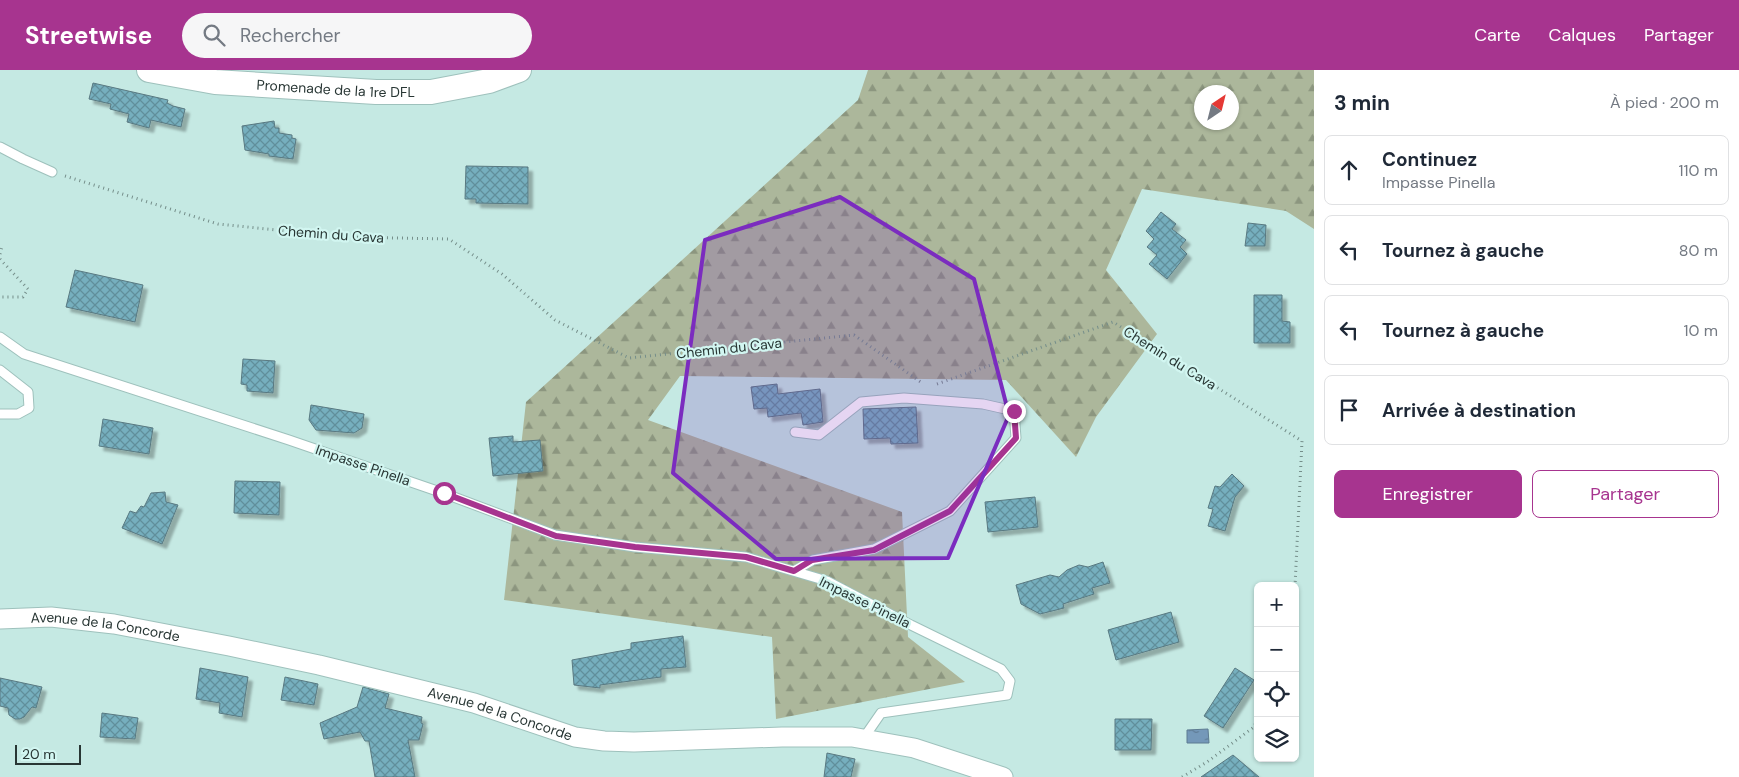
<!DOCTYPE html>
<html lang="fr">
<meta charset="utf-8">
<style>
body{margin:0;font-family:"DM Sans",sans-serif;background:#f6f6f7;color:#1f2937}
.controls{position:absolute;right:15px;bottom:15px;display:grid;overflow:hidden;border-radius:8px;box-shadow:0 1px 4px #0004}
.controls button{width:45px;height:45px;display:grid;place-items:center;padding:0;border:0;border-bottom:1px solid #e0e1e3;background:#fff;color:#1f2937;font:25px sans-serif}
.compass{position:absolute;left:1194px;top:15px;width:45px;height:45px;border-radius:50%;background:#fff;box-shadow:0 1px 4px #0004;rotate:35deg}
.scale{position:absolute;left:15px;bottom:12px;width:66px;box-sizing:border-box;padding-left:5px;border:2px solid #283634;border-top:0;font-size:14px;line-height:18px;white-space:nowrap;color:#283634;-webkit-text-stroke:4px #d2f6f1;paint-order:stroke}
.stop{position:absolute;width:15px;height:15px;margin:-11px;border:4px solid #a7348f;border-radius:50%;background:#fff}
.stop.end{background:#a7348f;border-color:#fff;box-shadow:0 1px 5px #0008}
.list{margin:0;padding:0;list-style:none}
h2{display:flex;justify-content:space-between;align-items:center;height:65px;margin:0;padding:0 20px;font-size:21px}
h2 small{font-size:16px;font-weight:400;color:#747a83}
.list li{display:grid;grid-template-columns:32px 1fr auto;gap:15px;align-items:center;box-sizing:border-box;height:70px;margin:0 10px 10px;padding:0 10px;border:1px solid #e0e1e3;border-radius:8px}
.list b{display:block;font-size:19px;white-space:nowrap}
.list p{margin:0;font-size:16px;white-space:nowrap;color:#747a83}
.list em{font-size:16px;font-style:normal;color:#747a83}
.actions{display:flex;gap:10px;padding:15px 20px}
.actions a{flex:1;padding:11px 0;border:1px solid #a7348f;border-radius:8px;text-align:center;font-size:18px;color:#a7348f}
.actions .main{background:#a7348f;color:#fff}
.icon{flex:none;width:28px;height:28px;fill:none;stroke:currentColor;stroke-width:2;stroke-linecap:round;stroke-linejoin:round}
.map{position:relative;flex:none;width:1314px;height:707px;overflow:hidden}
header{display:flex;align-items:center;gap:30px;box-sizing:border-box;height:70px;padding:0 25px;background:#a7348f;color:#fff}
header strong{font-size:24px}
nav{display:flex;gap:28px;margin-inline-start:auto;font-size:18px}
.search{width:350px;height:45px;background:#f6f6f7;display:flex;align-items:center;gap:12px;box-sizing:border-box;padding:0 18px;border-radius:28px;color:#747a83;font-size:19px}
main{display:flex}
aside{flex:1;background:#fff}
.map>svg:first-child{display:block}
.forest{fill:url(#forest-firs);fill-rule:evenodd}
.water{fill:url(#water-ripples);stroke:#5d7b91}
.building{fill:url(#building-cross-hatch);stroke:#597981;filter:url(#shadow)}
.lines{fill:none;stroke-linecap:round;stroke-linejoin:round}
.service-casing{stroke:#9ec1bc;stroke-width:11}
.minor-casing{stroke:#9ec1bc;stroke-width:21}
.tertiary-casing{stroke:#9ec1bc;stroke-width:26}
.path{stroke:#758e8a;stroke-width:3;stroke-dasharray:1 4;stroke-linecap:butt}
.service{stroke:#fff;stroke-width:9}
.minor{stroke:#fff;stroke-width:19}
.tertiary{stroke:#fff;stroke-width:24}
.route{stroke:#a7348f;stroke-width:6}
.marked{fill:#7b2cbf;fill-opacity:0.2;stroke:#7b2cbf;stroke-width:4;stroke-linejoin:round}
.labels{text-anchor:middle;dominant-baseline:central;stroke-width:4.5;stroke-linejoin:round;paint-order:stroke}
.street-label{font-size:14px;fill:#283634;stroke:#d2f6f1}
</style>
<header>
<strong>Streetwise</strong>
<div class="search"><svg class="icon" aria-label="search" viewBox="0 0 24 24"><circle cx="10" cy="10" r="6"/><path d="M15 15l6 6"/></svg>Rechercher</div>
<nav><a>Carte</a><a>Calques</a><a>Partager</a></nav>
</header>
<main>
<div class="map">
<svg width="1314" height="707" viewBox="0 0 1314 707">
<defs>
<pattern id="forest-firs" width="22" height="20" patternUnits="userSpaceOnUse" patternTransform="scale(1.25)"><rect width="22" height="20" fill="#acb79b"/><path d="M5 1l3.5 6h-7zM16 11l3.5 6h-7z" fill="#8c967f"/></pattern>
<pattern id="water-ripples" width="26" height="14" patternUnits="userSpaceOnUse" patternTransform="scale(1.25)"><rect width="26" height="14" fill="#7498b9"/><path d="M2 4q2-2 4 0t4 0M15 11q2-2 4 0t4 0" fill="none" stroke="#5f7d97"/></pattern>
<pattern id="building-cross-hatch" width="8" height="8" patternUnits="userSpaceOnUse" patternTransform="scale(1.25)"><rect width="8" height="8" fill="#76afbe"/><path d="M0 0l8 8M0 8l8-8" fill="none" stroke="#618f9b"/></pattern>
<filter id="shadow"><feDropShadow dx="4.5" dy="4.5" stdDeviation="1" flood-color="#0004"/></filter>
</defs>
<rect width="100%" height="100%" fill="#c5e9e3"/>
<path class="forest" d="M 868,0 L 1314,0 L 1314,159 L 1286,141 L 1142,119 L 1106,200 L 1157,264 L 1096,347 L 1076,387 L 1006,310 L 680,306 L 648,350 L 902,442 L 908,567 L 965,612 L 776,649 L 772,567 L 504,530 L 526,332 L 858,30 ZM 1202,22 L 1232,22 L 1232,52 L 1202,52 Z"/>
<path class="water" d="M 1208,659 L 1209,673 L 1187,673 L 1187,660 Z"/>
<path class="building" d="M 93,13 L 168,30 L 167,33 L 173,36 L 185,39 L 181,57 L 151,50 L 149,58 L 127,52 L 129,44 L 110,39 L 111,34 L 89,29 Z
M 274,51 L 275,58 L 279,58 L 279,63 L 292,65 L 292,68 L 296,69 L 293,89 L 269,86 L 269,84 L 245,80 L 242,56 Z
M 466,96 L 528,97 L 528,134 L 476,133 L 476,129 L 465,129 Z
M 1161,142 L 1176,154 L 1172,159 L 1186,170 L 1180,177 L 1187,184 L 1167,209 L 1149,194 L 1157,185 L 1147,177 L 1154,169 L 1146,161 Z
M 1248,153 L 1266,155 L 1265,176 L 1245,176 Z
M 75,200 L 143,215 L 135,252 L 66,237 Z
M 1254,225 L 1282,225 L 1282,251 L 1290,252 L 1290,273 L 1254,273 Z
M 243,289 L 275,291 L 273,323 L 247,321 L 247,315 L 241,314 Z
M 777,314 L 778,324 L 820,319 L 823,352 L 803,355 L 801,343 L 768,347 L 767,338 L 754,339 L 751,317 Z
M 311,335 L 364,344 L 362,358 L 354,363 L 316,360 L 309,350 Z
M 916,337 L 918,373 L 891,374 L 890,368 L 864,369 L 863,339 Z
M 103,349 L 153,358 L 149,384 L 99,376 Z
M 513,366 L 513,372 L 540,370 L 543,401 L 493,406 L 489,368 Z
M 1232,404 L 1244,416 L 1235,427 L 1225,461 L 1208,456 L 1213,439 L 1208,438 L 1215,416 L 1220,417 Z
M 235,411 L 280,412 L 279,445 L 234,443 Z
M 165,422 L 166,432 L 178,435 L 162,474 L 122,458 L 130,441 L 136,443 L 141,436 L 144,437 L 151,423 Z
M 1035,427 L 1038,457 L 988,462 L 985,432 Z
M 1103,492 L 1110,513 L 1092,518 L 1094,524 L 1063,534 L 1064,538 L 1040,544 L 1021,534 L 1016,515 L 1050,505 L 1059,507 L 1067,500 L 1079,495 L 1088,497 Z
M 1171,542 L 1179,572 L 1116,590 L 1108,560 Z
M 683,566 L 686,597 L 661,599 L 661,607 L 600,615 L 600,618 L 574,615 L 572,590 L 631,579 L 631,573 Z
M 200,598 L 248,607 L 242,647 L 219,643 L 220,633 L 196,629 Z
M 1235,598 L 1254,610 L 1223,658 L 1204,646 Z
M 285,607 L 318,614 L 314,635 L 281,630 Z
M 0,608 L 42,617 L 36,638 L 32,637 L 24,647 L 20,649 L 15,649 L 9,645 L 8,638 L 0,636 Z
M 363,617 L 389,624 L 385,638 L 422,647 L 421,653 L 423,654 L 419,670 L 408,670 L 415,707 L 375,707 L 369,671 L 365,671 L 360,662 L 324,669 L 320,653 L 357,637 Z
M 102,643 L 138,648 L 135,669 L 100,667 Z
M 1115,649 L 1152,649 L 1151,680 L 1115,680 Z
M 827,683 L 855,689 L 851,707 L 824,707 Z
M 1233,685 L 1259,707 L 1201,707 Z"/>
<g class="lines">
<defs>
<path id="service" d="M 0,77 L 23,89 L 52,102
M 0,267 L 24,284 L 289,370 L 443,423 L 555,465 L 635,477 L 746,487 L 827,511 L 911,555 L 1001,599 L 1010,611 L 1007,625 L 881,643 L 863,669
M 0,300 L 28,322 L 29,338 L 18,344 L 0,344
M 794,501 L 813,490 L 874,479 L 950,441 L 1016,368 L 1014,341 L 983,334 L 904,328 L 861,332 L 819,365 L 795,362"/>
<g id="minor">
<path id="s1" d="M 0,549 L 51,547 L 114,554 L 229,576 L 319,595 L 474,633 L 575,667 L 604,671 L 634,672 L 782,667 L 852,667 L 914,678 L 1003,707"/>
</g>
<g id="tertiary">
<path id="s2" d="M 149,0 L 215,12 L 376,22 L 431,22 L 489,11 L 519,0"/>
</g>
</defs>
<use href="#service" class="service-casing"/>
<use href="#minor" class="minor-casing"/>
<use href="#tertiary" class="tertiary-casing"/>
<path class="path" d="M 65,106 L 218,154 L 345,167 L 449,169 L 502,204 L 555,250 L 629,288 L 854,265 L 922,313
M 0,184 L 2,177
M 0,189 L 28,219 L 23,227 L 0,227
M 937,314 L 1113,252 L 1302,371 L 1295,516
M 1182,707 L 1207,692 L 1254,657 L 1258,647"/>
<use href="#service" class="service"/>
<use href="#minor" class="minor"/>
<use href="#tertiary" class="tertiary"/>
</g>
<g class="lines">
<path class="route" d="M 444,423 L 556,466 L 635,477 L 746,487 L 794,501 L 812,490 L 874,480 L 950,441 L 1016,368 L 1014,341"/>
</g>
<path class="marked" d="M 840,127 L 974,209 L 1009,345 L 948,488 L 776,489 L 673,403 L 705,170 Z"/>
<g class="labels">
<g class="street-label">
<text stroke="none"><textPath href="#s2" startOffset="188">Promenade de la 1re DFL</textPath></text>
<text transform="translate(331 164) rotate(4)">Chemin du Cava</text>
<text transform="translate(729 278) rotate(-6)">Chemin du Cava</text>
<text transform="translate(1170 288) rotate(32)">Chemin du Cava</text>
<text transform="translate(363 395) rotate(19)">Impasse Pinella</text>
<text transform="translate(865 532) rotate(26)">Impasse Pinella</text>
<text stroke="none"><textPath href="#s1" startOffset="106">Avenue de la Concorde</textPath></text>
<text stroke="none"><textPath href="#s1" startOffset="511">Avenue de la Concorde</textPath></text>
</g>
</g>
</svg>
<div class="controls">
<button>+</button>
<button>−</button>
<button><svg class="icon" aria-label="locate" viewBox="0 0 24 24"><circle cx="12" cy="12" r="6"/><path d="M12 2v4M12 18v4M2 12h4M18 12h4"/></svg></button>
<button><svg class="icon" aria-label="layers" viewBox="0 0 24 24"><path d="M12 4l9 5-9 5-9-5zM3 14l9 5 9-5"/></svg></button>
</div>
<svg class="compass" viewBox="-18 -18 36 36"><path d="M0-13l5 13h-10z" fill="#e53935"/><path d="M0 13l5-13h-10z" fill="#747a83"/></svg>
<div class="scale">20 m</div>
<div class="stop" style="left:444px;top:423px"></div>
<div class="stop end" style="left:1014px;top:341px"></div>
</div>
<aside>
<h2>3 min<small>À pied · 200 m</small></h2>
<ul class="list">
<li><svg class="icon" aria-label="ahead" viewBox="0 0 24 24"><path d="M12 20V5M6 11l6-6 6 6"/></svg><div><b>Continuez</b><p>Impasse Pinella</p></div><em>110 m</em></li>
<li><svg class="icon" aria-label="left" viewBox="0 0 24 24"><path d="M17 20v-9H6M10 6l-5 5 5 5"/></svg><div><b>Tournez à gauche</b></div><em>80 m</em></li>
<li><svg class="icon" aria-label="left" viewBox="0 0 24 24"><path d="M17 20v-9H6M10 6l-5 5 5 5"/></svg><div><b>Tournez à gauche</b></div><em>10 m</em></li>
<li><svg class="icon" aria-label="arrive" viewBox="0 0 24 24"><path d="M6 21V4h12l-3 4 3 4H6"/></svg><div><b>Arrivée à destination</b></div></li>
</ul>
<div class="actions"><a class="main">Enregistrer</a><a>Partager</a></div>
</aside>
</main>
